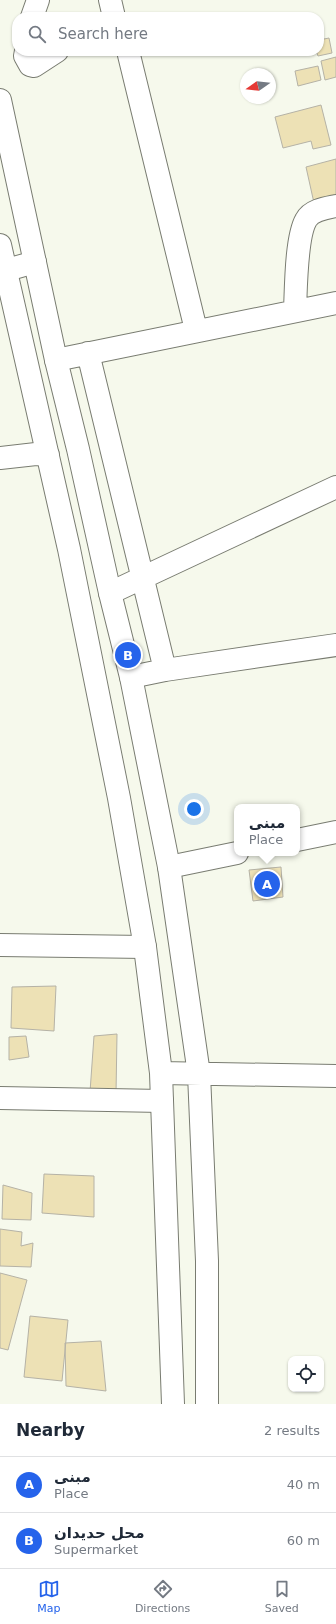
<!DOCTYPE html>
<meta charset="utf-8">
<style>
body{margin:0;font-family:"DejaVu Sans","Noto Sans Arabic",sans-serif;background:#f6f6f7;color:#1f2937}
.controls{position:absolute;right:12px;bottom:12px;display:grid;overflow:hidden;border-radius:8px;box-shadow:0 1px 3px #0004}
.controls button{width:36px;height:36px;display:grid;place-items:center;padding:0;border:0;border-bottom:1px solid #e0e1e3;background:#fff;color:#1f2937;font:20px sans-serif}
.compass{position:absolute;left:240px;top:68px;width:36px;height:36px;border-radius:50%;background:#fff;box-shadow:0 1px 3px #0004;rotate:256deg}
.you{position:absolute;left:194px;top:809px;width:14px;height:14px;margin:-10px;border:3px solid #fff;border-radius:50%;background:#1a73e8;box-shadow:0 0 0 6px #1a73e833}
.badge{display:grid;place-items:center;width:26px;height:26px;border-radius:50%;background:#2563eb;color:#fff;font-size:13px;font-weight:700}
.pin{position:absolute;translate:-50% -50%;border:2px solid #fff;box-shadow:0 1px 4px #0006}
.popup{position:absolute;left:234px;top:804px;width:66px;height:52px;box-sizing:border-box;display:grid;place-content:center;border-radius:8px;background:#fff;filter:drop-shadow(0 1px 3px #0005);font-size:13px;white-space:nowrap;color:#747a83}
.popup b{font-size:15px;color:#1f2937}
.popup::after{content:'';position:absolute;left:50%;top:100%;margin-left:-8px;border:8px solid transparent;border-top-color:#fff}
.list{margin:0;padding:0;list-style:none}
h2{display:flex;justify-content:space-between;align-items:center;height:52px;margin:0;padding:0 16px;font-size:17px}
h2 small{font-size:13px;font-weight:400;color:#747a83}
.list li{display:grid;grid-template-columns:26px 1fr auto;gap:12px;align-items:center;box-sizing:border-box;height:56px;padding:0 16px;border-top:1px solid #e0e1e3}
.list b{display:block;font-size:15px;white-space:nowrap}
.list p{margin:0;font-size:13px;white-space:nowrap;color:#747a83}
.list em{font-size:13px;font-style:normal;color:#747a83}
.icon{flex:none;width:22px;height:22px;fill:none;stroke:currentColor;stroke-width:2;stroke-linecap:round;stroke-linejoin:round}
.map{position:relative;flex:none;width:336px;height:1404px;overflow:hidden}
.search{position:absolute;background:#fff;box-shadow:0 1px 3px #0004;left:12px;right:12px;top:12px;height:44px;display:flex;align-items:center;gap:10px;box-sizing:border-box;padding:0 14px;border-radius:16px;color:#747a83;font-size:15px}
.sheet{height:164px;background:#fff}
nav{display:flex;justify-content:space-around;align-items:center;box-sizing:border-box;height:56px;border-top:1px solid #e0e1e3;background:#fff;font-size:11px;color:#747a83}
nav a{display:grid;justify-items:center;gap:2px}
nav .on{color:#2563eb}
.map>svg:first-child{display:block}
.building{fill:#ede1b5;stroke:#b5b2a6}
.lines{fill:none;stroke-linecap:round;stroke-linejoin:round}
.street-casing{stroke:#797c71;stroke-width:24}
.secondary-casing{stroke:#797c71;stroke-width:24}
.street{stroke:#fff;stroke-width:22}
.secondary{stroke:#fff;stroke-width:22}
</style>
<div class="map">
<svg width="336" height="1404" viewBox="0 0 336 1404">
<rect width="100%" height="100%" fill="#f6f9ec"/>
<path class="building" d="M 329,38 L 332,53 L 318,56 L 316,51 L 319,51 L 319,40 Z
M 336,57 L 336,77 L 325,80 L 321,61 Z
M 318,66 L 321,80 L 298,86 L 295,71 Z
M 321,105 L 331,145 L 313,149 L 311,141 L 283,148 L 275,117 Z
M 336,159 L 336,197 L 314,203 L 306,167 Z
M 281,867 L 283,897 L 253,901 L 249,870 Z
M 56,986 L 54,1031 L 11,1028 L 12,987 Z
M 117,1034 L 116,1094 L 90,1092 L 94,1036 Z
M 26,1036 L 29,1057 L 9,1060 L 9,1037 Z
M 44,1174 L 94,1176 L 94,1217 L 42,1213 Z
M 3,1185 L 32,1193 L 31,1220 L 2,1219 Z
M 0,1229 L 22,1232 L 21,1246 L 33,1243 L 31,1267 L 0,1266 Z
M 0,1273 L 27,1280 L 8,1350 L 0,1348 Z
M 30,1316 L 68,1320 L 62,1381 L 24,1377 Z
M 101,1341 L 106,1391 L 66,1386 L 65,1343 Z"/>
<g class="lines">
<defs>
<path id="street" d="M 110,0 L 114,17
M 32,17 L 38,0
M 26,51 L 25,56 L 30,65 L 34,66 L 57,51
M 128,51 L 196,330
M 0,272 L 35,262
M 295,310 C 296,289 296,237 306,220 C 311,210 326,208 336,206
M 88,353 L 165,670
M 56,360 L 336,303
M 0,458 L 36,454 L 48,455
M 110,593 L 336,487
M 131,677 L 165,670 L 336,645
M 297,840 L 336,832
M 169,867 L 237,853
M 0,945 L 145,947
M 0,1098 L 162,1101"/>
<path id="secondary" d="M 0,100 L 56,360 L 78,449 L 110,593 L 131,677 L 169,867 L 199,1074 L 207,1261 L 207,1404
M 0,245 L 69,549 L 119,798 L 145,947 L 161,1073 L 173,1404
M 161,1073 L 336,1076"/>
</defs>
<use href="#street" class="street-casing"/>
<use href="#secondary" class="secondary-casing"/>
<use href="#street" class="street"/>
<use href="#secondary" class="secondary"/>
</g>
</svg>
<div class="controls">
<button><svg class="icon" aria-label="locate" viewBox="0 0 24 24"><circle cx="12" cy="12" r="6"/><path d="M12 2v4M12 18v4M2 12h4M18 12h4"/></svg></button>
</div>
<svg class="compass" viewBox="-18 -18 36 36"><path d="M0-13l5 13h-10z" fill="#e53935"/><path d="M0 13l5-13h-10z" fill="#747a83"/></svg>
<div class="you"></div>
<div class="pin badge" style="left:267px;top:884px">A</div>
<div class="popup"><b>مبنى</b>Place</div>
<div class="pin badge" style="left:128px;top:655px">B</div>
<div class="search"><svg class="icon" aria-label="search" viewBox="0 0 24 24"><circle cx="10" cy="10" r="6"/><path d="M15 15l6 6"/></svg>Search here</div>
</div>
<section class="sheet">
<h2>Nearby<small>2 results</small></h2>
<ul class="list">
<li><span class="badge">A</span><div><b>مبنى</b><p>Place</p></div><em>40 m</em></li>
<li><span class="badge">B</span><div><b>محل حديدان</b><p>Supermarket</p></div><em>60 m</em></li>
</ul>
</section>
<nav>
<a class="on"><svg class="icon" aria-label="map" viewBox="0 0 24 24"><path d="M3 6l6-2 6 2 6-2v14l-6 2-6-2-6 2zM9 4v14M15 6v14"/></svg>Map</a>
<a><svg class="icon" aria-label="directions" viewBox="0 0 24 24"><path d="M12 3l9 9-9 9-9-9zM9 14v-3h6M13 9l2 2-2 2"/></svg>Directions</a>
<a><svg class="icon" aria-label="saved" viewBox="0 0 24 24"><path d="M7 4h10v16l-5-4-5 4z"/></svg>Saved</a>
</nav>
